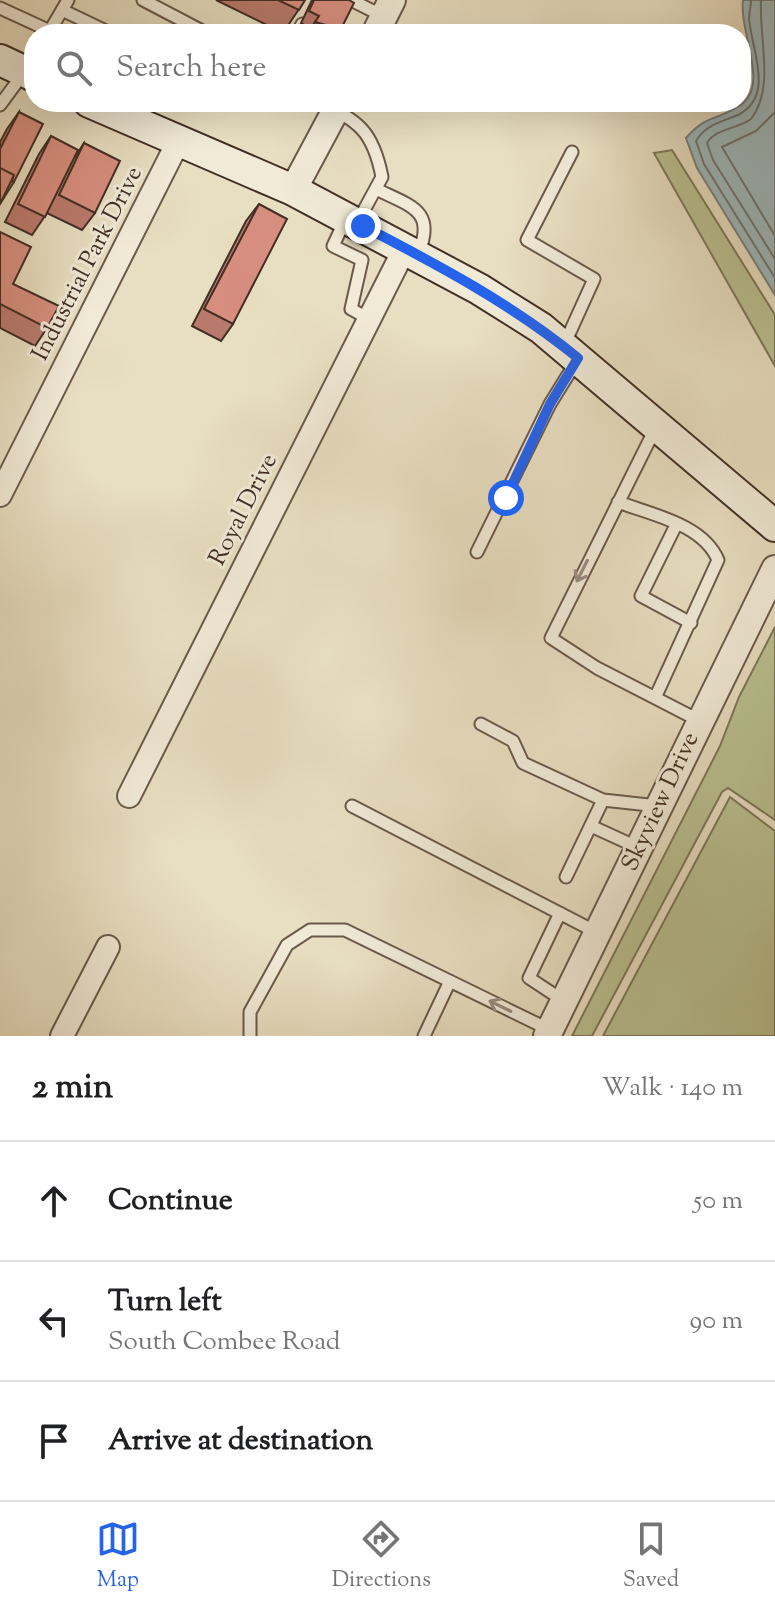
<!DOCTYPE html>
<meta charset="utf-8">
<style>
body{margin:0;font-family:"Sorts Mill Goudy",serif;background:#f2f2f2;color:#202124}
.stop{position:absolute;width:24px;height:24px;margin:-18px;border:6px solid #2563eb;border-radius:50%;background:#fff}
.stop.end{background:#2563eb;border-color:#fff;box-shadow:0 2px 8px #0008}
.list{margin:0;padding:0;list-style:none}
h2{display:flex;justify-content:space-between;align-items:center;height:104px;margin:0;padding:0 32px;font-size:34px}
h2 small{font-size:26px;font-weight:400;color:#757577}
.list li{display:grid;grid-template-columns:52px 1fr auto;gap:24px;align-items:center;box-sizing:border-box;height:120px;padding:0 32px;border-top:2px solid #e0e0e0}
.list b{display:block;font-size:30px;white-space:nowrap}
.list p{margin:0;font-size:26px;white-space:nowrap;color:#757577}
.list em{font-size:26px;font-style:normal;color:#757577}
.icon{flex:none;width:44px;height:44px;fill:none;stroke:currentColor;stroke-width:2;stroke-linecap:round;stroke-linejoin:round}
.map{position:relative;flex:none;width:775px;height:1036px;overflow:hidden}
.search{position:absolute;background:#fff;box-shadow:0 8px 32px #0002;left:24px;right:24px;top:24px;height:88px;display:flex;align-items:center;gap:20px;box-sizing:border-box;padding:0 28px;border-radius:32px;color:#757577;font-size:30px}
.sheet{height:464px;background:#fff}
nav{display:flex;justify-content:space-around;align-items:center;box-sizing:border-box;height:112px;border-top:2px solid #e0e0e0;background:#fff;font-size:22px;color:#757577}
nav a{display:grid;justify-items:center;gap:4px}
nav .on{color:#2563eb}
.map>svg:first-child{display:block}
.green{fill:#b9c091;stroke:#7d775a;stroke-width:2}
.water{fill:#9db9be;stroke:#788180;stroke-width:2}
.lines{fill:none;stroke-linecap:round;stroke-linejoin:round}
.shore{stroke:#6f7471;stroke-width:2}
.service-casing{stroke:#6b5a4b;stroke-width:15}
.minor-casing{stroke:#6b5a4b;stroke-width:26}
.tertiary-casing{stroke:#6b5a4b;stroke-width:30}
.secondary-casing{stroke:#412e24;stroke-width:34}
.service{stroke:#f0ead7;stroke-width:11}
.minor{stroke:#f0ead7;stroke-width:22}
.tertiary{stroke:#f0ead7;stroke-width:26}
.secondary{stroke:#f0ead7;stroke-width:30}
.wall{fill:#b97a6d;stroke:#412e24;stroke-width:2}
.shaded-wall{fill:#966359;stroke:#412e24;stroke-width:2}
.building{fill:#d78e7f;stroke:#412e24;stroke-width:2}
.oneway{stroke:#988c7e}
.route{stroke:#2563eb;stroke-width:10}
.labels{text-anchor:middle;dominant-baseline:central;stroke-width:6;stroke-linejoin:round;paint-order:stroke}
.street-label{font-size:24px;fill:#412e24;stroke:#f0ead7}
</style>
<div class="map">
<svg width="775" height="1036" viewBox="0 0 775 1036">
<rect width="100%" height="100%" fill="#e8dec1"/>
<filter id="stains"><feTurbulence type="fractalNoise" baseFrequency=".0025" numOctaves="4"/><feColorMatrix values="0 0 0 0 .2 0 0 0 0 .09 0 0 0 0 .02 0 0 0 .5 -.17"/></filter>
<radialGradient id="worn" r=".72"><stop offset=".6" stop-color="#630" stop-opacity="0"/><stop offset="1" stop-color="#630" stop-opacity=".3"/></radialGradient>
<path class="green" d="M 672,150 L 775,315 L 775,366 L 654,153 Z
M 775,627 L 775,820 L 728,788 L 722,792 L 592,1036 L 572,1036 L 720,746 L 739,697 Z
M 730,797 L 775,831 L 775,1036 L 603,1036 Z"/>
<path class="water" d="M 743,0 L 775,0 L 775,295 L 697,168 L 686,138 C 707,114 716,121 739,106 C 771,86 739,34 743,0 Z"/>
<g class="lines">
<path class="shore" d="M 751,0 C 751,6 749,13 749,19 C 752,52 775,96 738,115 C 721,122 705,125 696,141 L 704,164 L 775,278
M 761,0 C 759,41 775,87 751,119 C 738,129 716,128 707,143 L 713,160 L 775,259
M 775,112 L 756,131 L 722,147 L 775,236"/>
<defs>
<path id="service" d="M 143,0 L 208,34
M 351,0 L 383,16
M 0,8 L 50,31
M 62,10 L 112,34
M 48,34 L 68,0
M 297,34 L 302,24
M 318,102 C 359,121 373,131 382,177 L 357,223
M 0,105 L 34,59
M 376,189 C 410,206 437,210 418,254
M 346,218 L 333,246 L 362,260 L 351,309 L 369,319
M 565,343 L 594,279 L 527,240 L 572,152
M 655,429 L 551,638 L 597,668 L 700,721
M 618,502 C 652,515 703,524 718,560 L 655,698
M 676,525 L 641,596 L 691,623
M 477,552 L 550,404 L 576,362
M 481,724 L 513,741 L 523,763 L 603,800 L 658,806
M 352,806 L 598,933
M 591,826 L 639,848
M 566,877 L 603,800
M 560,913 L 529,978 L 564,1001
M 250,1036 L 250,1012 L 287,945 L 310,930 L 345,930 L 550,1030
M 424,1036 L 450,981"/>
<path id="minor" d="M 0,495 L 178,142
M 129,796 L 405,248
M 62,1036 L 108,947"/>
<path id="tertiary" d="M 375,34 L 392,0
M 293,190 L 340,102
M 547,1036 L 775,569"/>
<path id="secondary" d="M 0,60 L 34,76
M 89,102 L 293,190 L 479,289 L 541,328 L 775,526"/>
</defs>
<use href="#service" class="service-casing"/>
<use href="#minor" class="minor-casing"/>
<use href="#tertiary" class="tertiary-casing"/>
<use href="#secondary" class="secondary-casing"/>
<use href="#service" class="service"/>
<use href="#minor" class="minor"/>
<use href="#tertiary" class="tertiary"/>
<use href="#secondary" class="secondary"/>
</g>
<path class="wall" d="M 216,0 L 305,0 L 283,33 Z
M 312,0 L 349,0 L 338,34 L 307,34 L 310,28 L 301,23 Z
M 19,112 L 14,182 L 0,204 L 0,142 L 7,129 Z
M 51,136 L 75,157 L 84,143 L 95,213 L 82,230 L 47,213 L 32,235 L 5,222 L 39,154 Z
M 259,204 L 233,324 L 221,341 L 192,326 L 246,221 Z
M 0,232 L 13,284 L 47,328 L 35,346 L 0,328 Z"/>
<path class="shaded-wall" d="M 315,22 L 341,29 L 338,34 L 307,34 Z"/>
<path class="building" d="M 278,0 L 305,0 L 299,10 Z
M 314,0 L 349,0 L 354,3 L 341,29 L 315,22 L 319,16 L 309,11 Z
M 19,112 L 43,124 L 14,182 L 12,181 L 14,175 L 0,168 L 0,149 Z
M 51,136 L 78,150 L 45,217 L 18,204 Z
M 84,143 L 120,161 L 95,213 L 59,195 Z
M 0,168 L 14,175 L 0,204 Z
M 259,204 L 287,219 L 233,324 L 204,309 Z
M 0,232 L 31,247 L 13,284 L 59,306 L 47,328 L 0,304 Z"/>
<defs><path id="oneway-shaft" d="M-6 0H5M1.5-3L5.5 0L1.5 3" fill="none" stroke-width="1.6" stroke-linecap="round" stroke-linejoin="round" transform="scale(2)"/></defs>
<g class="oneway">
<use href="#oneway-shaft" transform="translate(582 571) rotate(117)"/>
<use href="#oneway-shaft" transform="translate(500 1006) rotate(-154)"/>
</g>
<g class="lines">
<path class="route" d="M 363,226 C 438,265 512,304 578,358 L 550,404 L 506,498"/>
</g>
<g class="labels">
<g class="street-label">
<text transform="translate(88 264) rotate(-63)">Industrial Park Drive</text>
<text transform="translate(244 510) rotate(-63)">Royal Drive</text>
<text transform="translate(661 802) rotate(-65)">Skyview Drive</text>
</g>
</g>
<rect width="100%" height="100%" filter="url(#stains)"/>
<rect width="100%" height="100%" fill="url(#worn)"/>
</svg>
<div class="stop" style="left:506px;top:498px"></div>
<div class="stop end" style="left:363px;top:226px"></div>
<div class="search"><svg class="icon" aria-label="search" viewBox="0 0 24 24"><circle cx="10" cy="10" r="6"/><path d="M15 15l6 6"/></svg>Search here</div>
</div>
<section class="sheet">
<h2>2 min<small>Walk · 140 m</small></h2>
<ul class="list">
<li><svg class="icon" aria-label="ahead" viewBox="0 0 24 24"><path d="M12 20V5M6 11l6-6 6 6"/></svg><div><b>Continue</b></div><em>50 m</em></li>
<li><svg class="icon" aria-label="left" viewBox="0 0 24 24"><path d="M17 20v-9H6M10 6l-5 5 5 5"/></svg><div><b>Turn left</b><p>South Combee Road</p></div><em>90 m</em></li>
<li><svg class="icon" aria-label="arrive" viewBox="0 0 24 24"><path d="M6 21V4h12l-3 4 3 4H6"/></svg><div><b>Arrive at destination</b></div></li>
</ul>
</section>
<nav>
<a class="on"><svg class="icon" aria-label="map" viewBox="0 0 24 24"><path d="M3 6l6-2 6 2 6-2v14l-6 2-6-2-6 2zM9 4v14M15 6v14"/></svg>Map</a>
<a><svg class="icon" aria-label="directions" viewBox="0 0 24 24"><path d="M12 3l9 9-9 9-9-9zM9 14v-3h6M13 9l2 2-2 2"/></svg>Directions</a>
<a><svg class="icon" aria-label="saved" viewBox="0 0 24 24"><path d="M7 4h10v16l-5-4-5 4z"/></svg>Saved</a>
</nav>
